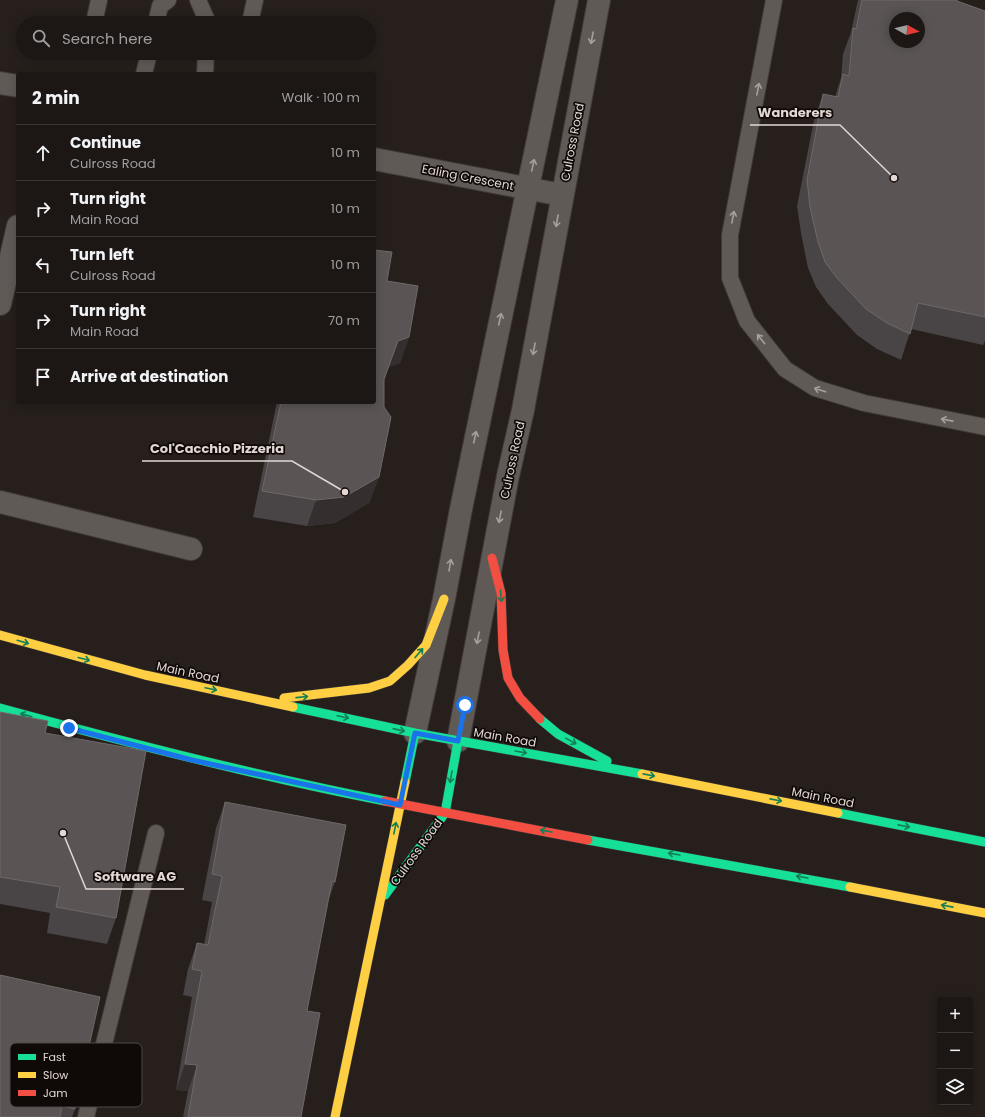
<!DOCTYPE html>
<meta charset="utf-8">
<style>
body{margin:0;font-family:Poppins,sans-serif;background:#292422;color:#f1f3f6}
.controls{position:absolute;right:12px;bottom:12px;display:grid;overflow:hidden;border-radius:4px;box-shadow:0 2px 10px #0003}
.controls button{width:36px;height:36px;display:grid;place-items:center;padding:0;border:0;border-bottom:1px solid #3a3634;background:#1c1715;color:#f1f3f6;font:20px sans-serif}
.compass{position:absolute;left:889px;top:12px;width:36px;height:36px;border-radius:50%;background:#1c1715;box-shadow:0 2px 10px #0003;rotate:98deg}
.stop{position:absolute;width:12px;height:12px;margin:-9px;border:3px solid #1a73e8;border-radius:50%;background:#fff}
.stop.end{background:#1a73e8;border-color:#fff;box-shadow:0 1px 4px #0008}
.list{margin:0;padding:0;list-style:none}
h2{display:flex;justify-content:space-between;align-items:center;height:52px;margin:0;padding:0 16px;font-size:17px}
h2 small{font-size:13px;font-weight:400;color:#a09fa0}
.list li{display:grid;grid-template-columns:26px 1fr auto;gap:12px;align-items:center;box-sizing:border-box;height:56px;padding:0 16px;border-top:1px solid #3a3634}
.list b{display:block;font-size:15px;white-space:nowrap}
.list p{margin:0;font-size:13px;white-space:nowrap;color:#a09fa0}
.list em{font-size:13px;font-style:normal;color:#a09fa0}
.icon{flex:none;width:22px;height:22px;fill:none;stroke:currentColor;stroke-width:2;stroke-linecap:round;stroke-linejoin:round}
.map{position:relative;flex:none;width:985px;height:1117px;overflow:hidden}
.search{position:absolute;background:#1c1715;box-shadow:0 2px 10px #0003;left:16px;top:16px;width:360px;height:44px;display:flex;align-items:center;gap:10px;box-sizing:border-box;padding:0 14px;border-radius:22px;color:#a09fa0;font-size:15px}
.panel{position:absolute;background:#1c1715;box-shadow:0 2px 10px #0003;left:16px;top:72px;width:360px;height:332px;border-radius:4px}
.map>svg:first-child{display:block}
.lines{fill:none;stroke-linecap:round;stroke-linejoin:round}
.lane-casing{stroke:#413a38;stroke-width:18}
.street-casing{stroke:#413a38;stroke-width:24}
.fast-casing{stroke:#413a38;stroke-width:10}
.slow-casing{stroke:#413a38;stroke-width:10}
.jam-casing{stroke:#413a38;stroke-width:10}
.lane{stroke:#605a57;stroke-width:16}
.street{stroke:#605a57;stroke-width:22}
.fast{stroke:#16e098;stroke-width:9}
.slow{stroke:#ffcf43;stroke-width:9}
.jam{stroke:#f24e42;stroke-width:9}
.wall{fill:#494445}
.shaded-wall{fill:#342f2e}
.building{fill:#5a5454;stroke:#6f6868;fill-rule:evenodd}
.oneway{stroke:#a89f9b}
.oneway2{stroke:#137f57}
.route{stroke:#1a73e8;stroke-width:5}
.labels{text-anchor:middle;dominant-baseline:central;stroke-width:3.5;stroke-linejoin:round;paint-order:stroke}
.street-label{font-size:12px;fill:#e2d7d3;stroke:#0f0907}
.key{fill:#0f0907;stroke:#4e4744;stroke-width:1}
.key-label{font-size:11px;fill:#e2d7d3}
.leader{fill:none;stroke:#e2d7d3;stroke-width:1.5}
.callout-dot{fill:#e2d7d3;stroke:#0f0907;stroke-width:1.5}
.callout-label{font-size:13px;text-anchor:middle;font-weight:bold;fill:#e2d7d3;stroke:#0f0907;stroke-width:3.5;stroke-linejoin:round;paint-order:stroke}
</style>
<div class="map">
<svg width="985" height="1117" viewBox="0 0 985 1117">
<rect width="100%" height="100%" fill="#261f1c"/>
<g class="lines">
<defs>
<path id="lane" d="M 198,0 L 208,23
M 774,0 L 730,235 L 730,278 L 747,321 L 785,369 L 815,388 L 864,403 L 985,427
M 94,23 L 99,0
M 156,23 L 160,6 L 168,0
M 250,23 L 255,0
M 144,74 L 149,53
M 205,74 L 206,53
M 86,1117 L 156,833"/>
<path id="street" d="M 0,83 L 18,86
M 374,159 L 562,195
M 0,304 L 18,226
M 0,502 L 191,549
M 415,733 L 444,599 L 461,509 L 567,0
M 458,741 L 508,476 L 523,410 L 599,0"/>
<path id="fast" d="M 293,707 L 415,733 L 642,774
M 0,708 C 128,743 256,776 385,801
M 540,719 L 558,734 L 607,761
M 405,782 L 415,733
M 838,813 L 985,842
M 588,840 L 850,887
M 385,895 L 445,813 L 458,741"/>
<path id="slow" d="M 0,635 L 145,675 L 293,707
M 284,698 L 369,688 L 390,681 L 408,665 L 426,645 L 444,599
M 642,774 L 838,813
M 850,887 L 985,913
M 335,1117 L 405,782"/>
<path id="jam" d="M 492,558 L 501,593 L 503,650 L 508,678 L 520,698 L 540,719
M 385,801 L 588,840"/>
</defs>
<use href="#lane" class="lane-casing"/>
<use href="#street" class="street-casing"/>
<use href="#fast" class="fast-casing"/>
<use href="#slow" class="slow-casing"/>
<use href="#jam" class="jam-casing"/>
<use href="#lane" class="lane"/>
<use href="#street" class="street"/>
<use href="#fast" class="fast"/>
<use href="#slow" class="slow"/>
<use href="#jam" class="jam"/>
</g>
<path class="wall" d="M 858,0 L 957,0 L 957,1 L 985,11 L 985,341 L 983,345 L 911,329 L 901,360 L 877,349 L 857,335 L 828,304 L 816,287 L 808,268 L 801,233 L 797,206 L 814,120 L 823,94 L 835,97 L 841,78 L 843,54 L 851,32 Z
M 387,281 L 409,337 L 400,363 L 389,367 L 384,381 L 379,477 L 369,503 L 335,523 L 307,526 L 253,517 L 277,402 L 374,402 Z
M 0,712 L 45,733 L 116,918 L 107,944 L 47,933 L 50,913 L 0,904 Z
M 225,802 L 335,882 L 327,904 L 307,1011 L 301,1117 L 183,1117 L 188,1091 L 176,1090 L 192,997 L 183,995 L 188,969 L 197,943 L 204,945 L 212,902 L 202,900 L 216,828 Z
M 0,975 L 75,1109 L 72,1117 L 0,1117 Z"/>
<path class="shaded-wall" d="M 409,337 L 400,363 L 389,367 L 374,405 L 398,341 Z
M 379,477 L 369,503 L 335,523 L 307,526 L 316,500 Z
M 185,1064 L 197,1065 L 188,1091 L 176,1090 Z"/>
<path class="building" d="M 862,0 L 957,0 L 957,1 L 985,11 L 985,317 L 918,303 L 910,334 L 887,323 L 866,309 L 837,278 L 825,262 L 818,242 L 810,207 L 807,180 L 823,94 L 838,97 L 843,74 L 849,76 L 853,28 L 856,29 ZM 895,18 L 919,18 L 919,42 L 895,42 Z
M 374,250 L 392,252 L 387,281 L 418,286 L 409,337 L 398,341 L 384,379 L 384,407 L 391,417 L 379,477 L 344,497 L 316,500 L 262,491 L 281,402 L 374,402 Z
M 0,712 L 48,721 L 45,733 L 146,751 L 116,918 L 56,907 L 60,887 L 0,877 Z
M 225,802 L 346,825 L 335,882 L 332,881 L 307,1011 L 320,1013 L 301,1117 L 188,1117 L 197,1065 L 185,1064 L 202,971 L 192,969 L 197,943 L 208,945 L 222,876 L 212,874 Z
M 0,975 L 100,997 L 75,1109 L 62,1106 L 60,1117 L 0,1117 Z"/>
<defs><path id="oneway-shaft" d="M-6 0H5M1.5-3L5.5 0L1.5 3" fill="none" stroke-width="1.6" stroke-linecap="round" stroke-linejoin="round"/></defs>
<g class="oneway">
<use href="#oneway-shaft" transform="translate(592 38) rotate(101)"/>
<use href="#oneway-shaft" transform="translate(758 89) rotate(-79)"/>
<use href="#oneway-shaft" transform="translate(533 165) rotate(-78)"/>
<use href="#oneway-shaft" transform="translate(733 217) rotate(-79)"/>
<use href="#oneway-shaft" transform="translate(557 221) rotate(100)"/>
<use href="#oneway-shaft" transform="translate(500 319) rotate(-78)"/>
<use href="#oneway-shaft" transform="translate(761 339) rotate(-128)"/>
<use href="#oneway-shaft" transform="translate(534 349) rotate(100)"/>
<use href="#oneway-shaft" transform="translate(820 390) rotate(-162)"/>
<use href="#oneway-shaft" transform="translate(947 420) rotate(-169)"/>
<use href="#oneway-shaft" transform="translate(475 437) rotate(-78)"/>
<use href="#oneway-shaft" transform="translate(500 517) rotate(101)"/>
<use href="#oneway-shaft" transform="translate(450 565) rotate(-80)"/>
<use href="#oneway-shaft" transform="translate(478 638) rotate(101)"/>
</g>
<g class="oneway2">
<use href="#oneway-shaft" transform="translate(501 596) rotate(85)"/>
<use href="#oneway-shaft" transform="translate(23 642) rotate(16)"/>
<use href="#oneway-shaft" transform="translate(419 653) rotate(-49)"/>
<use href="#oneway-shaft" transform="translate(84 659) rotate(15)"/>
<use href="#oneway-shaft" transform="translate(211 689) rotate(12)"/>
<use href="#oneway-shaft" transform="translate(302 697) rotate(-6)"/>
<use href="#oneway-shaft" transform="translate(26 715) rotate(-164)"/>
<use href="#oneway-shaft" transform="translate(343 717) rotate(12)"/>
<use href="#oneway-shaft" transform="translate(399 730) rotate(13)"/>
<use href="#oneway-shaft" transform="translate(571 741) rotate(29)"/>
<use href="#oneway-shaft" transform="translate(521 752) rotate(10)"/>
<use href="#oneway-shaft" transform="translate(649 775) rotate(11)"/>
<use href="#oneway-shaft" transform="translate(451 777) rotate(100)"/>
<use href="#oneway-shaft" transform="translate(776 800) rotate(11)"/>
<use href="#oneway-shaft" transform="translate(904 826) rotate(11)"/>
<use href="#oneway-shaft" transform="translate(395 828) rotate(-79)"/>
<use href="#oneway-shaft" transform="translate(546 831) rotate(-170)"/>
<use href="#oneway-shaft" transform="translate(674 854) rotate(-170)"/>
<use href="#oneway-shaft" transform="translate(802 877) rotate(-170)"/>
<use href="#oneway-shaft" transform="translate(947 906) rotate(-169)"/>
</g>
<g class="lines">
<path class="route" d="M 69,728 L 192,760 L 400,805 L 415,733 L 458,741 L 465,705"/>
</g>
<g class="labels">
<g class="street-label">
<text transform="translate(572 142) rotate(-79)">Culross Road</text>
<text transform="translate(468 177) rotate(11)">Ealing Crescent</text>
<text transform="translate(512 460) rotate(-78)">Culross Road</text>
<text transform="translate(188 672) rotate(12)">Main Road</text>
<text transform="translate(505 737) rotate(10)">Main Road</text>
<text transform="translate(823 797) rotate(11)">Main Road</text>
<text transform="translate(416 852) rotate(-54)">Culross Road</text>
</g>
</g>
<rect x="10" y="1043" width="132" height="64" rx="6" class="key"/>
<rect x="18" y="1054" width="18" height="6" fill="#16e098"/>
<rect x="18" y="1072" width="18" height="6" fill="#ffcf43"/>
<rect x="18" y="1090" width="18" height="6" fill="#f24e42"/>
<g class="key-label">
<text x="43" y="1061">Fast</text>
<text x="43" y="1079">Slow</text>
<text x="43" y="1097">Jam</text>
</g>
<path class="leader" d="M894 178L840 125H750M345 492L292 461H142M63 833L86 889H184"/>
<g class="callout-dot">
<circle cx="894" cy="178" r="4"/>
<circle cx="345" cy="492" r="4"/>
<circle cx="63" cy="833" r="4"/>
</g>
<g class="callout-label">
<text x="795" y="117">Wanderers</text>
<text x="217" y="453">Col'Cacchio Pizzeria</text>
<text x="135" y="881">Software AG</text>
</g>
</svg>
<div class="controls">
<button>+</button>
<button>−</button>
<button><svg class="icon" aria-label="layers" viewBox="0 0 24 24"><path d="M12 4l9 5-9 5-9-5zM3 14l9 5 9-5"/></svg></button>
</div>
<svg class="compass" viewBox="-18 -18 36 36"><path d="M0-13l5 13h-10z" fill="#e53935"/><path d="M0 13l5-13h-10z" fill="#a09fa0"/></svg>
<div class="stop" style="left:465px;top:705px"></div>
<div class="stop end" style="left:69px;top:728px"></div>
<div class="search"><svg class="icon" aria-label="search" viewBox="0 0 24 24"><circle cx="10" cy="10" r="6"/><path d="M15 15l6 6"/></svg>Search here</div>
<section class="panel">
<h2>2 min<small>Walk · 100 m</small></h2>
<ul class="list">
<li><svg class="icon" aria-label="ahead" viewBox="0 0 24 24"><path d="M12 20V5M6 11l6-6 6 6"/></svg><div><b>Continue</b><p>Culross Road</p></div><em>10 m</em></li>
<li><svg class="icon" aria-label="right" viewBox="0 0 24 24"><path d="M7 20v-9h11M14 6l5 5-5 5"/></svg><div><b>Turn right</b><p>Main Road</p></div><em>10 m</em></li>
<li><svg class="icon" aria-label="left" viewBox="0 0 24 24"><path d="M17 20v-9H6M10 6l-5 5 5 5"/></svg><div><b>Turn left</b><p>Culross Road</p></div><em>10 m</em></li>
<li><svg class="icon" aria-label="right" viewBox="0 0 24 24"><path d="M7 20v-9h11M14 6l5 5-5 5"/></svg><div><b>Turn right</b><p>Main Road</p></div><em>70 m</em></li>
<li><svg class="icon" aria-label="arrive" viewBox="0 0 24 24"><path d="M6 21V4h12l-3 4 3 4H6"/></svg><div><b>Arrive at destination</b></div></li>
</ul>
</section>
</div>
